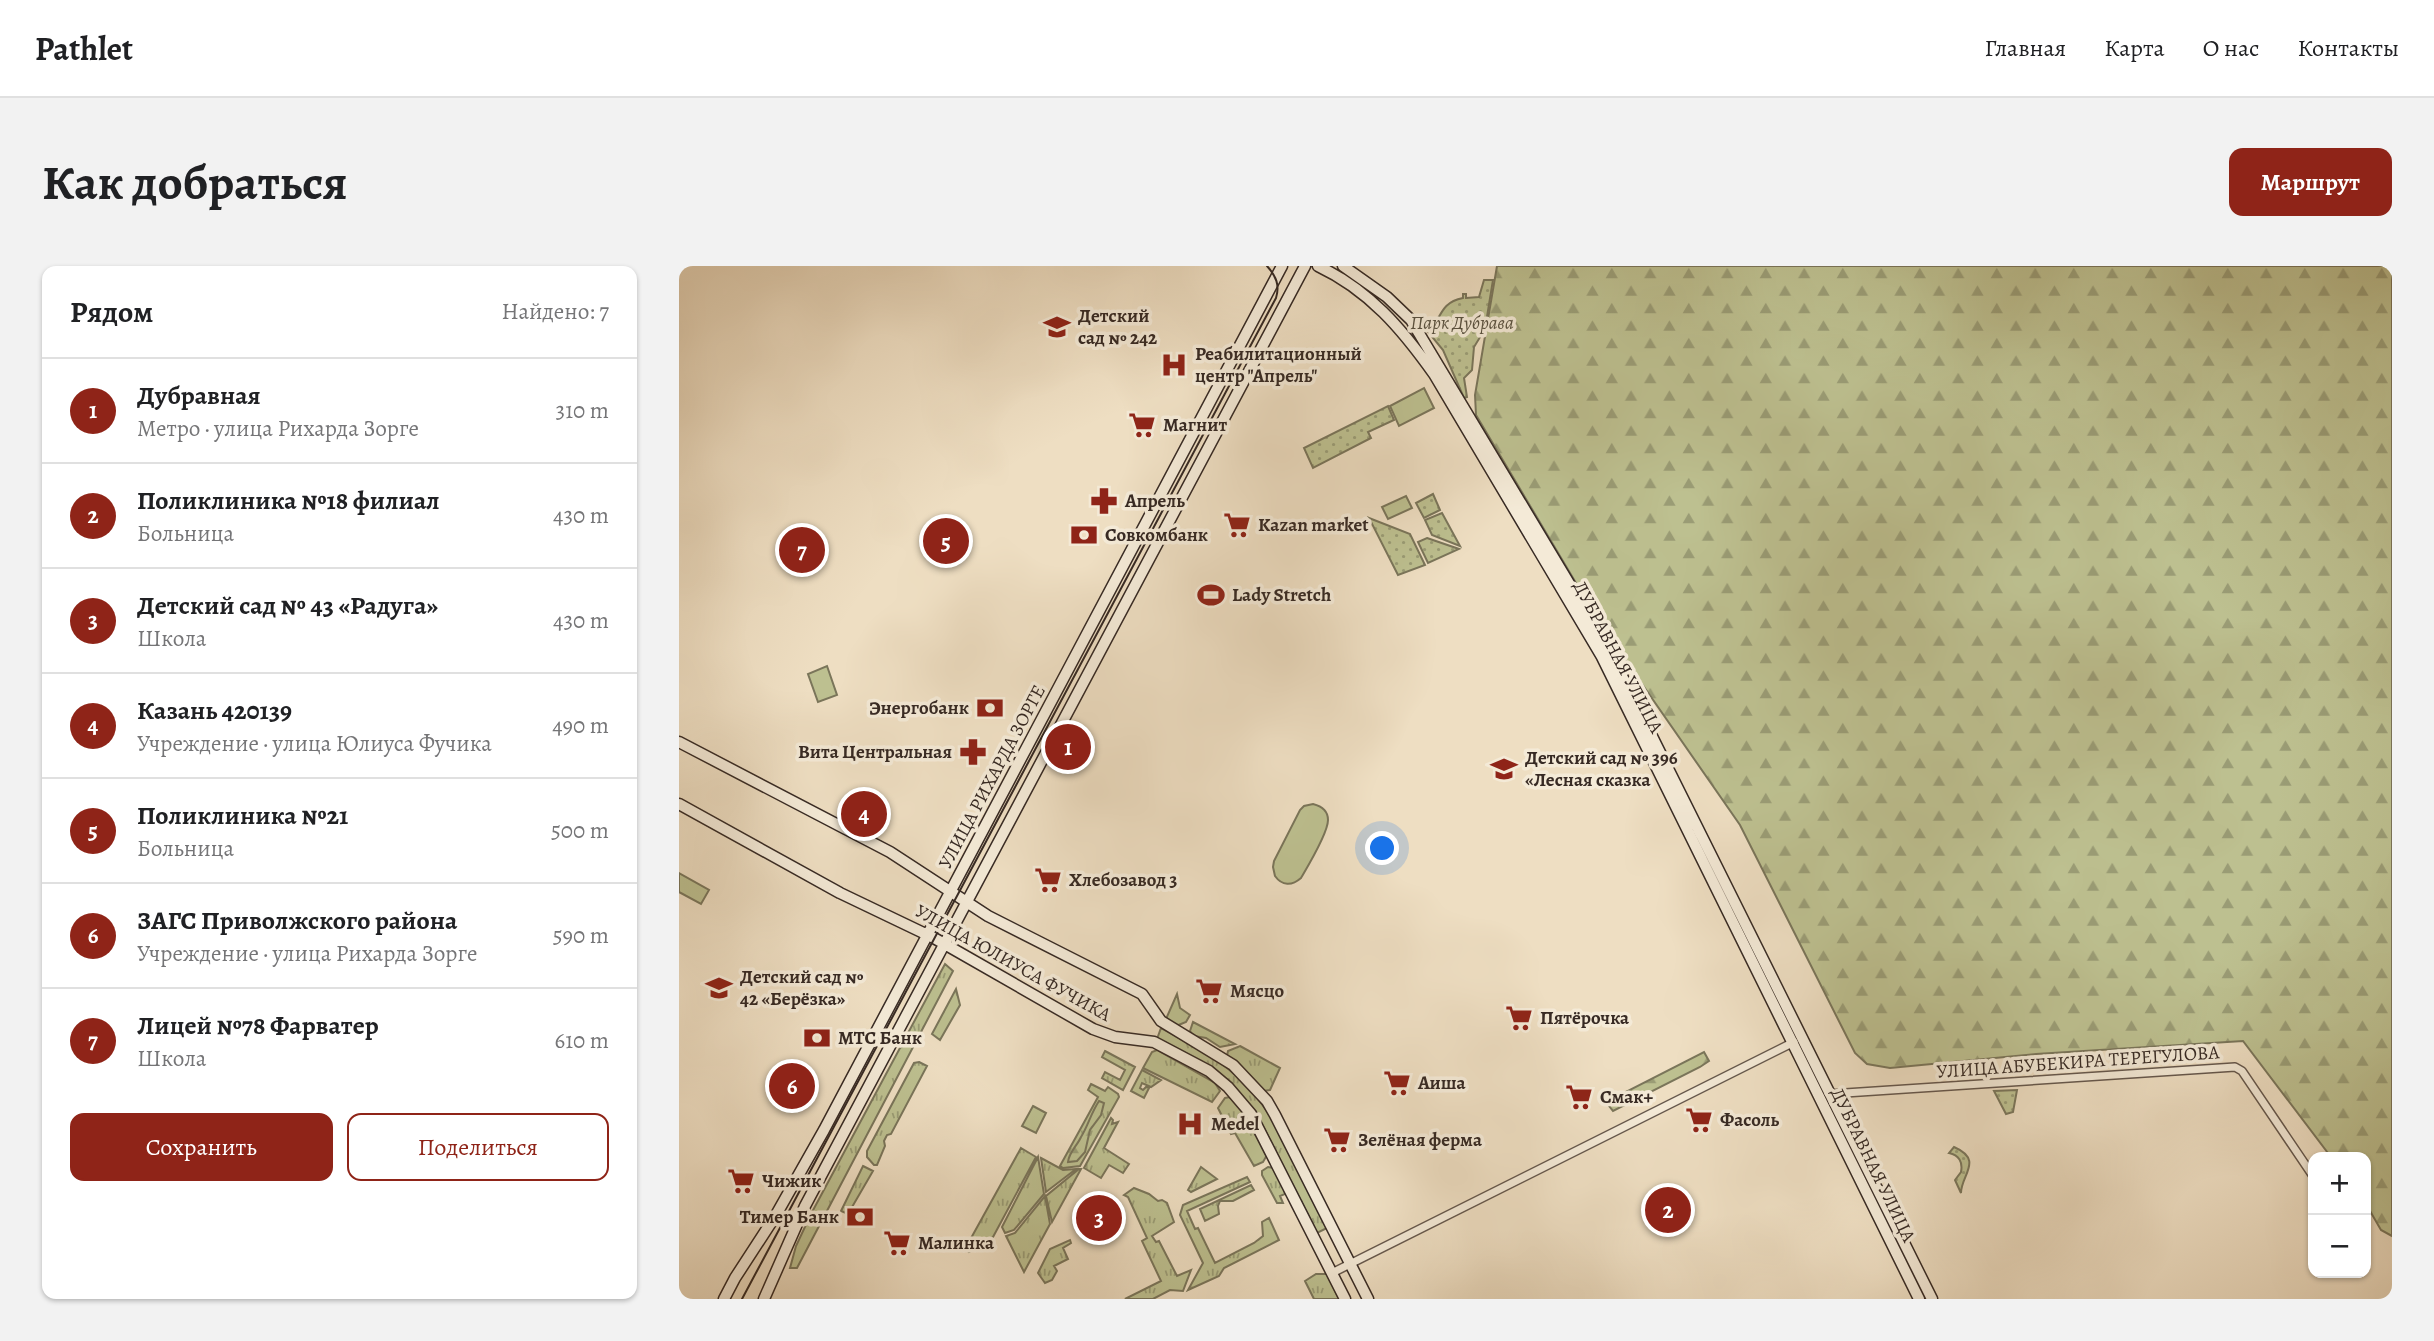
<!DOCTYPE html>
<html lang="ru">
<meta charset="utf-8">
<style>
body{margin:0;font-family:Alegreya,serif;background:#f2f2f2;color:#202124}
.controls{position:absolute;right:21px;bottom:21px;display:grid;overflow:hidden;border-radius:14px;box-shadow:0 2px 5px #0004}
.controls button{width:63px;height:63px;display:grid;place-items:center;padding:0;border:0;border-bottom:2px solid #e0e0e0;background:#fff;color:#202124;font:35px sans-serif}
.you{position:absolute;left:704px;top:583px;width:24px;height:24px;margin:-18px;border:5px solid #fff;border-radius:50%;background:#1a73e8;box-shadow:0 0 0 10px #1a73e833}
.badge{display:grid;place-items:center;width:46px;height:46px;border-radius:50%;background:#8f2418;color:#fff;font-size:23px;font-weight:700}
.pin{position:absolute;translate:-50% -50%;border:4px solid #fff;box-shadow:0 2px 7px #0006}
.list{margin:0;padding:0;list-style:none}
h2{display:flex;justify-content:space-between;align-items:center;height:91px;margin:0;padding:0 28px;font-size:30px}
h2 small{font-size:23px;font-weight:400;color:#757577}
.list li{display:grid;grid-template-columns:46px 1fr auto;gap:21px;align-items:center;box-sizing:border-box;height:105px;padding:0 28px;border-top:2px solid #e0e0e0}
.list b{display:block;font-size:26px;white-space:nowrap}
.list p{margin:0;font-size:23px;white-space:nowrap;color:#757577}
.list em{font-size:23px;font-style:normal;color:#757577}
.actions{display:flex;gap:14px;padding:21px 28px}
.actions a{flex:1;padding:16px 0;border:2px solid #8f2418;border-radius:14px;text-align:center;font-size:24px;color:#8f2418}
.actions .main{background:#8f2418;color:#fff}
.map{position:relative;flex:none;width:1713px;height:1033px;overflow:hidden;border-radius:14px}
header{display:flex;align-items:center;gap:42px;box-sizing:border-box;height:98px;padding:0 35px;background:#fff;border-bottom:2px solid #e0e0e0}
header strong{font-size:33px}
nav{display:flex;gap:38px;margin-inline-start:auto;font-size:24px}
.intro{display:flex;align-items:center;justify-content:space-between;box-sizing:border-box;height:168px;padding:0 42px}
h1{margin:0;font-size:49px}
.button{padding:18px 32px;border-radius:14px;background:#8f2418;color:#fff;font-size:24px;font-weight:700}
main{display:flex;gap:42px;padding:0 42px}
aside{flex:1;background:#fff;border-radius:14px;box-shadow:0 2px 5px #0004}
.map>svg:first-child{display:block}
.grass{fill:url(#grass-tufts);stroke:#7a755a;stroke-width:2}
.forest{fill:url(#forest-firs);stroke:#7a755a;stroke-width:2}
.park{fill:url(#park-dots);stroke:#7a755a;stroke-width:2}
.garden{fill:#bdc090;stroke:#7a755a;stroke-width:2}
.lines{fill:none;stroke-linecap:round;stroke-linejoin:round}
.street-casing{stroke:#65574c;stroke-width:10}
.secondary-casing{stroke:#372a24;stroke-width:13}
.street{stroke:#f4ead7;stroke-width:7}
.secondary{stroke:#f4ead7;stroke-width:10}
.tram{stroke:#372a24;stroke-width:2}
.labels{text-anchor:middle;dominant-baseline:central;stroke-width:7;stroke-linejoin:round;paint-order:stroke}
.poi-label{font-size:19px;font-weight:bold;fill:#372a24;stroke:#f4ead7;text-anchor:start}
.park-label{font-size:19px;font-style:italic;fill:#58503f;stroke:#f4ead7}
.street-label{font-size:19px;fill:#372a24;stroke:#f4ead7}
</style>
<header>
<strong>Pathlet</strong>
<nav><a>Главная</a><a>Карта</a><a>О нас</a><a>Контакты</a></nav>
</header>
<div class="intro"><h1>Как добраться</h1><a class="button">Маршрут</a></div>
<main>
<aside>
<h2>Рядом<small>Найдено: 7</small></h2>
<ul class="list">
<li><span class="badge">1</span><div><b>Дубравная</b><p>Метро · улица Рихарда Зорге</p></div><em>310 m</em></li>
<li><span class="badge">2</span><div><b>Поликлиника №18 филиал</b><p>Больница</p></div><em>430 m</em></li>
<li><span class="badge">3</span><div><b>Детский сад № 43 «Радуга»</b><p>Школа</p></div><em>430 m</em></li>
<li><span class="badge">4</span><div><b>Казань 420139</b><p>Учреждение · улица Юлиуса Фучика</p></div><em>490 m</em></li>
<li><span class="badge">5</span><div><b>Поликлиника №21</b><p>Больница</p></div><em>500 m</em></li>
<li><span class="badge">6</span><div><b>ЗАГС Приволжского района</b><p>Учреждение · улица Рихарда Зорге</p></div><em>590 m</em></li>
<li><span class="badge">7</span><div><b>Лицей №78 Фарватер</b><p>Школа</p></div><em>610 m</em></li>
</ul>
<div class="actions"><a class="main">Сохранить</a><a>Поделиться</a></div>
</aside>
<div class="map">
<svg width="1713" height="1033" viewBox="0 0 1713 1033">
<defs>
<pattern id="grass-tufts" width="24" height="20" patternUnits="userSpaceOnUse" patternTransform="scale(1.75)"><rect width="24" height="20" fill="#bdc090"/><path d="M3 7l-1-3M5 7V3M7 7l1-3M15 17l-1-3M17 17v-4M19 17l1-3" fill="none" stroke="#9a9c75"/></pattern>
<pattern id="forest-firs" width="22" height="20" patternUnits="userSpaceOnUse" patternTransform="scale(1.75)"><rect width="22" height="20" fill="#bdc090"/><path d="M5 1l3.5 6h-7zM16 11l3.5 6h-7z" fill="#9a9c75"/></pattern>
<pattern id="park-dots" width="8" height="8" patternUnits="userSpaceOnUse" patternTransform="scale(1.75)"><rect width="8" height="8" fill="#bdc090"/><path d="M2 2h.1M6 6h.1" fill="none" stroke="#9a9c75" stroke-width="1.8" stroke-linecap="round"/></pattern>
</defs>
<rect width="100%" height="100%" fill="#eedec2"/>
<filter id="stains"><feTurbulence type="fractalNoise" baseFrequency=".00286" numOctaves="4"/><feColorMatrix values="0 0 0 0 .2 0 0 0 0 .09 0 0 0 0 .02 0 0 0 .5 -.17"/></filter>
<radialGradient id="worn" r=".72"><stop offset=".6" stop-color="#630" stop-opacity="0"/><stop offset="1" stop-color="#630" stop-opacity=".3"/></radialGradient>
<path class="grass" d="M 266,698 L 274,705 L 118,1002 L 111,1002 L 117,980 L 132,948 Z
M 277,723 L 281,739 L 261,774 L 253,768 Z
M 498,728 L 501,742 L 511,749 L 507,756 L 497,760 L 487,753 Z
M 514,756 L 556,778 L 541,781 L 527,772 L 515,770 L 511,765 Z
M 482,762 C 511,778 541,793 564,816 C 603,855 624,913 648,962 L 638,967 L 585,862 L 560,827 L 478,773 Z
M 561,780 L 601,802 L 591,824 L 584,825 L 548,790 L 549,785 Z
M 478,784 L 536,817 L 541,825 L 533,836 L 464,802 L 473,786 Z
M 426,785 L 456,801 L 444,824 L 423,812 L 426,806 L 441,814 L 446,804 L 423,791 Z
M 240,796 L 248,800 L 212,868 L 208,869 L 205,875 L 206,880 L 198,899 L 195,899 L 188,891 L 188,885 L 235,797 Z
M 463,804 L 482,814 L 472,821 L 463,817 L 461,822 L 464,824 L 467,821 L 470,822 L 465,832 L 452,825 Z
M 412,818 L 426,825 L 429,821 L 439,828 L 440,831 L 401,900 L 384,902 L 381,900 L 419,831 L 409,824 Z
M 551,831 L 569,851 L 588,889 L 584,896 L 575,900 L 556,867 L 552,868 L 539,842 L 546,832 Z
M 432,852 L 434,854 L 433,858 L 439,856 L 425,882 L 450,898 L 444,907 L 430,899 L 422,912 L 405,902 Z
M 342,882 L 357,891 L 314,971 L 290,986 L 286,983 Z
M 359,891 L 365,928 L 335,964 L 326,967 L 323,961 Z
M 362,892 L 384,904 L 397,903 L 367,926 Z
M 184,900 L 194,905 L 169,948 L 162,945 Z
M 522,901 L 538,913 L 512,926 L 509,924 Z
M 589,901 L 595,902 L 604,919 L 606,928 L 601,930 L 604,937 L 598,937 L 583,909 L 583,905 Z
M 400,903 L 402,903 L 373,956 L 367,930 Z
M 568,911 L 571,916 L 508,945 L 516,963 L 519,962 L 536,997 L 575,977 L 584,970 L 583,956 L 590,952 L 600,974 L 545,1002 L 540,1010 L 509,1024 L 524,997 L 501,949 L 504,939 Z
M 572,919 L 575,924 L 554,935 L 541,935 L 539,940 L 540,948 L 526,955 L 521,943 Z
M 455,922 L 470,928 L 479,935 L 483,934 L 488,937 L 495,956 L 473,970 L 477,976 L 480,975 L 498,1010 L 512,1004 L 504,1025 L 491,1024 L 474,1033 L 446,1033 L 482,1015 L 463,975 L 468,972 L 449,931 L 445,929 Z
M 366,930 L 371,958 L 345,1006 L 327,970 L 336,967 Z
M 391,974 L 392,977 L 384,982 L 389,993 L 375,1000 L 378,1005 L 373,1014 L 366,1017 L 359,1007 L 371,983 Z
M 637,1008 L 648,1008 L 660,1033 L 635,1033 L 626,1015 Z"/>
<path class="forest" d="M 818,0 L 1713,0 L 1713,970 L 1702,964 L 1687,938 L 1687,891 L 1652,891 L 1564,775 L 1357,788 L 1211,802 L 1188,798 L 1176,787 L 1061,559 L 922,359 L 797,149 L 796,129 Z
M 1025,786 L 1030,795 L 1021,801 L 934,845 L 927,836 Z
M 420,835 L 425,837 L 422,849 L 411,864 L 406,886 L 398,895 L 389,896 C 390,886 398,880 402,871 C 409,860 412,847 420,835 Z"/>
<path class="park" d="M 805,14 L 814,14 L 806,63 L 795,81 L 793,104 L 785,112 L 788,131 L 785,132 L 764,84 L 745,61 L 748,56 L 757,56 C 764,43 768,35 784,32 L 784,28 L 787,28 L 787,32 L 800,31 Z
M 709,140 L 715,154 L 689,166 L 692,172 L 634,202 L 625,182 Z
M 754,228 L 761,244 L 745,252 L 737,237 Z
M 763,247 L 781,280 L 753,269 L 746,254 Z
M 690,252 L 731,268 L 746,299 L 719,309 Z
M 748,272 L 780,283 L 749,297 L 739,276 Z
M 1338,824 L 1334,846 L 1327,848 L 1315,825 Z
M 1275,881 C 1305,894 1282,909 1282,927 L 1276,914 L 1282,906 C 1284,896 1280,889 1270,887 Z"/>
<path class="garden" d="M 745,122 L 755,142 L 720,160 L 711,140 Z
M 727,230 L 733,242 L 709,253 L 703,241 Z
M 148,400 L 158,429 L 139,436 L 129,408 Z
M 634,538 C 642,540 649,544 649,554 C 649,567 629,600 622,612 C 613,620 603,620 596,610 L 594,601 L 595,595 L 621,544 L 625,540 Z
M 0,607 L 30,624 L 22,638 L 0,626 Z
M 354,840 L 367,847 L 357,867 L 343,860 Z"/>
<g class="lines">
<defs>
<path id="street" d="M 1151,828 L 1556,801 L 1563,805 L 1634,910
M 653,1007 L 1115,776"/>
<path id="secondary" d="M 639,0 C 690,24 723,63 755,108 L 923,391 L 1240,1033
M 664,0 L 708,31 L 732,54 L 930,384 L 1253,1033
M 0,476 L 211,586 L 309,650 L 463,728 L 482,755 L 554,799 L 588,835 L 596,849 L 689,1033
M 0,538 L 161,627 L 255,672 L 414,763 L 436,771 L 475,776 L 530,805 L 549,821 L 572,848 L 666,1033
M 45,1033 L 56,1012 L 97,949 L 145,864 L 603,0
M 85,1033 L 126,940 L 626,0"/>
</defs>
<use href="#street" class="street-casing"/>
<use href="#secondary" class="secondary-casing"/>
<use href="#street" class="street"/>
<use href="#secondary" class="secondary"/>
<path class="tram" d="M 63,1033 L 597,32 C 601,19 597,10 588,0"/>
</g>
<defs>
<symbol id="school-bare" viewBox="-9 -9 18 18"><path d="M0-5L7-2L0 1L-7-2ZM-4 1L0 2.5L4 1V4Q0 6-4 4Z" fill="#8f2418" stroke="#f4ead7" stroke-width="2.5" paint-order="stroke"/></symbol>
<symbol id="hospital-bare" viewBox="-9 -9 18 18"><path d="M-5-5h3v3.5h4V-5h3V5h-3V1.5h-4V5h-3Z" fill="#8f2418" stroke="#f4ead7" stroke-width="2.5" paint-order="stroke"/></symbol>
<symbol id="supermarket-bare" viewBox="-9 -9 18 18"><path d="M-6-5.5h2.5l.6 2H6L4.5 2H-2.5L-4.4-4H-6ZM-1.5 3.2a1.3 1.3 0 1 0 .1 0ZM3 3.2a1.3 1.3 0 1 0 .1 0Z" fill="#8f2418" stroke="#f4ead7" stroke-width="2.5" paint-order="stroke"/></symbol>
<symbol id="pharmacy-bare" viewBox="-9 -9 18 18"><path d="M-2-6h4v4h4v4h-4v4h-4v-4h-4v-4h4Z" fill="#8f2418" stroke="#f4ead7" stroke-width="2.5" paint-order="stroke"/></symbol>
<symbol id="bank-bare" viewBox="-9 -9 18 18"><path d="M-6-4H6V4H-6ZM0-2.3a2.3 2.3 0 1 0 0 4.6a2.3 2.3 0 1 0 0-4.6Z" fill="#8f2418" stroke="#f4ead7" stroke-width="2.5" paint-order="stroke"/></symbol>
<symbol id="stadium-bare" viewBox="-9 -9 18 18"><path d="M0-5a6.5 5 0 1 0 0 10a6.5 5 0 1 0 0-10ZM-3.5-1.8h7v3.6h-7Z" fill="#8f2418" stroke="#f4ead7" stroke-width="2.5" paint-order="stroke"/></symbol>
</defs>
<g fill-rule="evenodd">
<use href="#school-bare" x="359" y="42" width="38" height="38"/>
<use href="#hospital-bare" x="476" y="80" width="38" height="38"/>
<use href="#supermarket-bare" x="444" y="140" width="38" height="38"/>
<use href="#pharmacy-bare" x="406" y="216" width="38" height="38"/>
<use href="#supermarket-bare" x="539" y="240" width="38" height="38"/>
<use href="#bank-bare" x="386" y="250" width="38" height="38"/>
<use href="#stadium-bare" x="513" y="310" width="38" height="38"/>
<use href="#bank-bare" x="292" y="423" width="38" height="38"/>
<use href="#pharmacy-bare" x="275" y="467" width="38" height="38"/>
<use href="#school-bare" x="806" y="484" width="38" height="38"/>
<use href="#supermarket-bare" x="350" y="595" width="38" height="38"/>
<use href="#school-bare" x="21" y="703" width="38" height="38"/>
<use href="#supermarket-bare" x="511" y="706" width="38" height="38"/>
<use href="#supermarket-bare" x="821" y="733" width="38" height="38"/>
<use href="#bank-bare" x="119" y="753" width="38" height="38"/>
<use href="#supermarket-bare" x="699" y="798" width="38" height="38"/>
<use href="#supermarket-bare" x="881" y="812" width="38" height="38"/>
<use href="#supermarket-bare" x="1001" y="835" width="38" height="38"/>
<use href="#hospital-bare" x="492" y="839" width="38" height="38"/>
<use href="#supermarket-bare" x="639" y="855" width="38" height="38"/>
<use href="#supermarket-bare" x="43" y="896" width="38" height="38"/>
<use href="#bank-bare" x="162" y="932" width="38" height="38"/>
<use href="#supermarket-bare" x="199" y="958" width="38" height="38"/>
</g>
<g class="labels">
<g class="poi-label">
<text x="399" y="50">Детский<tspan x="399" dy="22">сад № 242</tspan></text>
<text x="516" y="88">Реабилитационный<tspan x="516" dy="22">центр "Апрель"</tspan></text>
<text x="484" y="159">Магнит</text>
<text x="446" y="235">Апрель</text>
<text x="579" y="259">Kazan market</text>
<text x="426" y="269">Совкомбанк</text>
<text x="553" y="329">Lady Stretch</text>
<text x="290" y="442" text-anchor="end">Энергобанк</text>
<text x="273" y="486" text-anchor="end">Вита Центральная</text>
<text x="846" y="492">Детский сад № 396<tspan x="846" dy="22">«Лесная сказка</tspan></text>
<text x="390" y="614">Хлебозавод 3</text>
<text x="61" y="711">Детский сад №<tspan x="61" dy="22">42 «Берёзка»</tspan></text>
<text x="551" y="725">Мясцо</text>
<text x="861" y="752">Пятёрочка</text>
<text x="159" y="772">МТС Банк</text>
<text x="739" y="817">Аиша</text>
<text x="921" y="831">Смак+</text>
<text x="1041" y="854">Фасоль</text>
<text x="532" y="858">Medel</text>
<text x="679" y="874">Зелёная ферма</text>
<text x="83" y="915">Чижик</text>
<text x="160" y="951" text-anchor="end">Тимер Банк</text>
<text x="239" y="977">Малинка</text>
</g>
<g class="park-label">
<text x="783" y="57">Парк Дубрава</text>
</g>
<g class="street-label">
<text transform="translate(939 391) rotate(62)">ДУБРАВНАЯ УЛИЦА</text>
<text transform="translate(313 511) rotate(-62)">УЛИЦА РИХАРДА ЗОРГЕ</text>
<text transform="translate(334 697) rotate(29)">УЛИЦА ЮЛИУСА ФУЧИКА</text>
<text transform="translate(1399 796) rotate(-4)">УЛИЦА АБУБЕКИРА ТЕРЕГУЛОВА</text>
<text transform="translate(1194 899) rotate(64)">ДУБРАВНАЯ УЛИЦА</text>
</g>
</g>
<rect width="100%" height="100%" filter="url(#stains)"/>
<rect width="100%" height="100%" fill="url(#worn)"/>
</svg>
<div class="controls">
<button>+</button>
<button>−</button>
</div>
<div class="you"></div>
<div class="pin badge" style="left:389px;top:481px">1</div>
<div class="pin badge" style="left:989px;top:944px">2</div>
<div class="pin badge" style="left:420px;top:952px">3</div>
<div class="pin badge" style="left:185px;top:548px">4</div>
<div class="pin badge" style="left:267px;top:275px">5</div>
<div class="pin badge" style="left:113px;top:820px">6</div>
<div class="pin badge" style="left:123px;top:284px">7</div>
</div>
</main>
